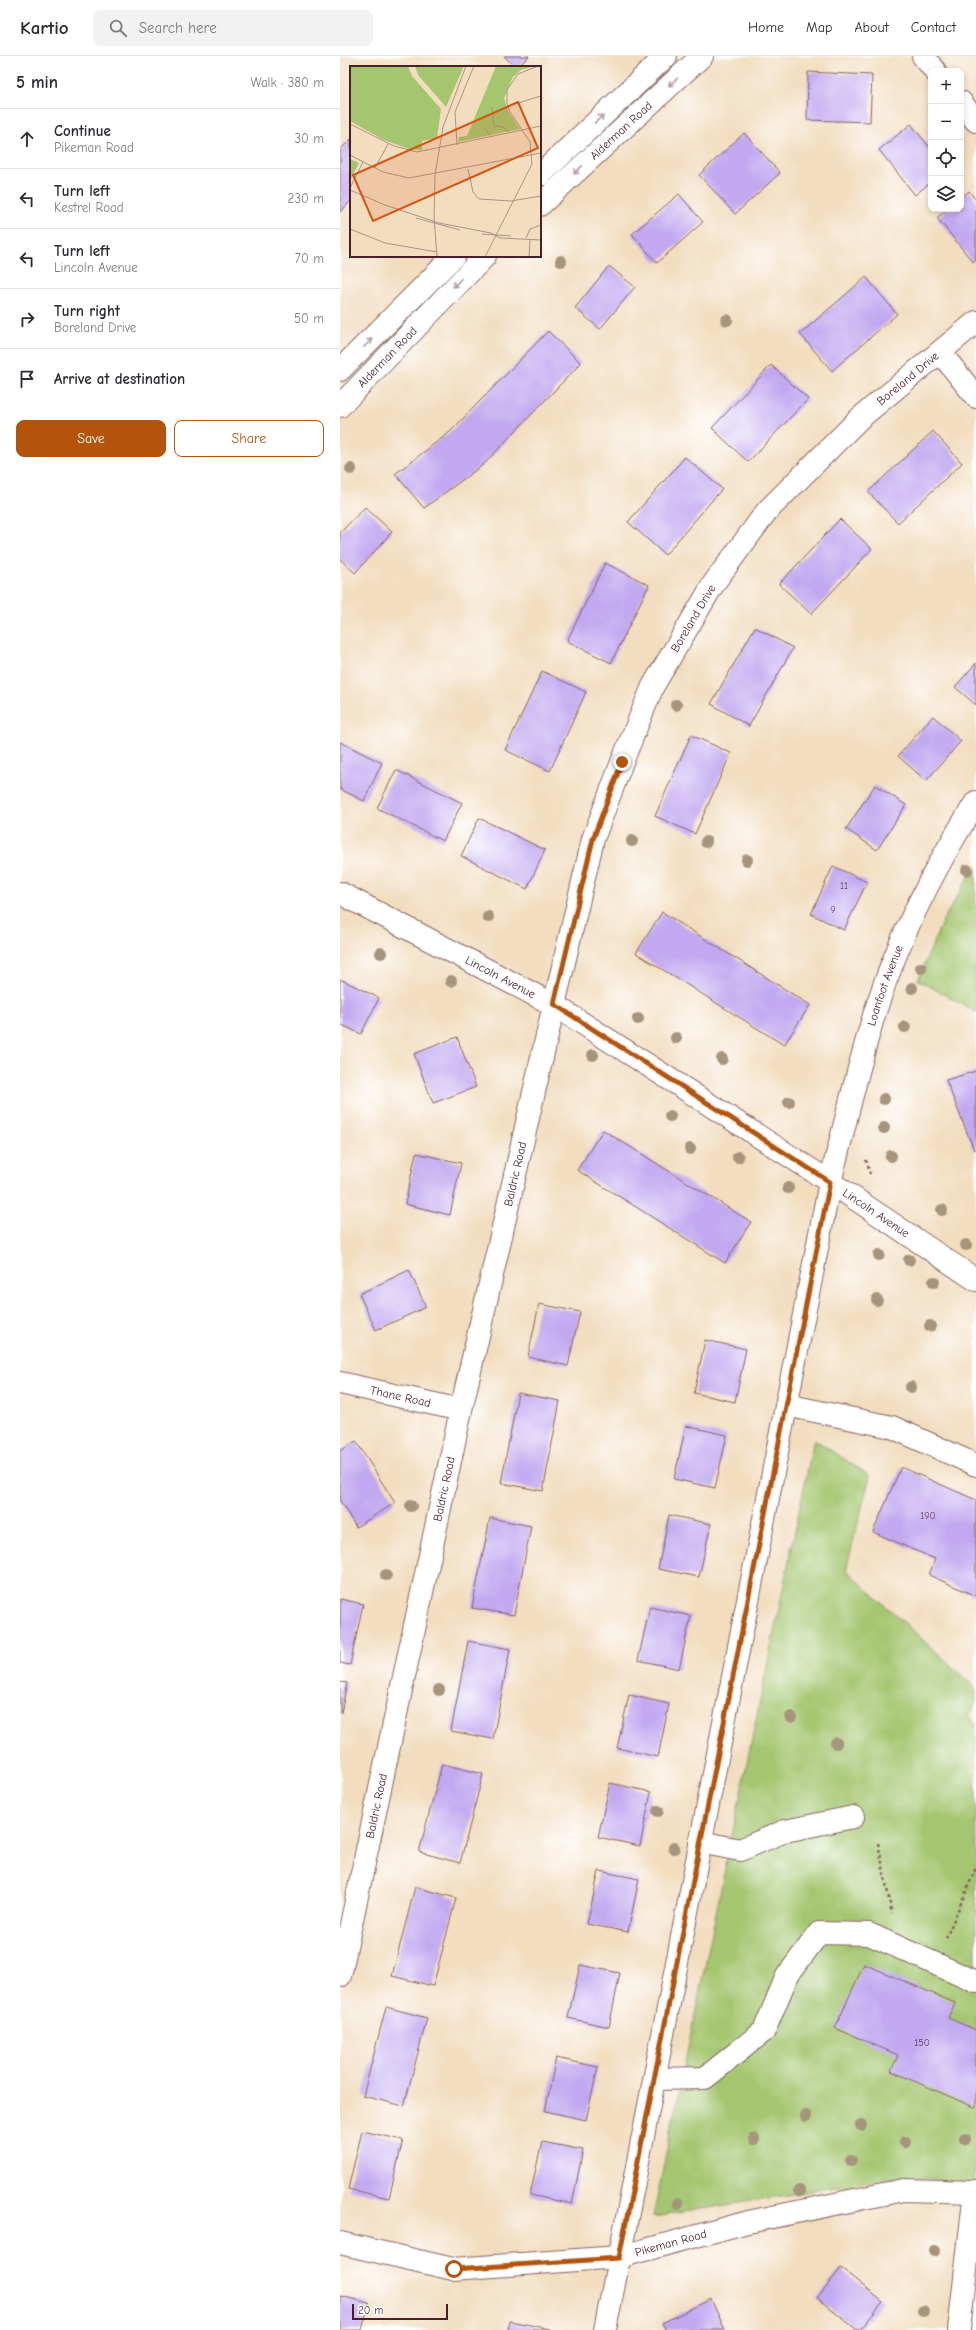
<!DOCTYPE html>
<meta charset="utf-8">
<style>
body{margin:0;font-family:"Comic Neue",sans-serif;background:#f2f2f3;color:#2b2b33}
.controls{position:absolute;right:12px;top:12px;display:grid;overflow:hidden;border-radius:8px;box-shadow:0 2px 6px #0003}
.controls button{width:36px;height:36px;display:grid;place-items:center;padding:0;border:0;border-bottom:1px solid #e1e1e2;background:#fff;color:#2b2b33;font:20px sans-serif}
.scale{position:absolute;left:12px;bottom:10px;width:96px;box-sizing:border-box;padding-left:4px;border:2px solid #4a1f2b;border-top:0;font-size:11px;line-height:14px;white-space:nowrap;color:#4a1f2b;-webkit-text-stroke:3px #fff;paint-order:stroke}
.stop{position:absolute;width:12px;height:12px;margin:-9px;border:3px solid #b45309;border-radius:50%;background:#fff}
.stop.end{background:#b45309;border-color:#fff;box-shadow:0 1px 4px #0008}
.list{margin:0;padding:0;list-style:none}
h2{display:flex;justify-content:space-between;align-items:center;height:52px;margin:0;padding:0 16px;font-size:17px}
h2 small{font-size:13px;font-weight:400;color:#7c7c81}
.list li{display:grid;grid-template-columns:26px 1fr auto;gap:12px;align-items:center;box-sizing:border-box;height:60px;padding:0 16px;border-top:1px solid #e1e1e2}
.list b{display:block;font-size:15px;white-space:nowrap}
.list p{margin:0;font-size:13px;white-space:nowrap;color:#7c7c81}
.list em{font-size:13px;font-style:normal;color:#7c7c81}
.actions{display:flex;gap:8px;padding:12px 16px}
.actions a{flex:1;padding:9px 0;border:1px solid #b45309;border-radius:8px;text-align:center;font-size:14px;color:#b45309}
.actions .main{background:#b45309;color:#fff}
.icon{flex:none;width:22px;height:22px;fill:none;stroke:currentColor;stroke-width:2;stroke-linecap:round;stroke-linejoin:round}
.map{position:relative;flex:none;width:636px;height:2274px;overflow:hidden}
header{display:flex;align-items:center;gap:24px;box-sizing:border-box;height:56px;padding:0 20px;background:#fff;border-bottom:1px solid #e1e1e2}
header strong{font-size:19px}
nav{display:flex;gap:22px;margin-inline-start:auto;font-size:14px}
.search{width:280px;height:36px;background:#f2f2f3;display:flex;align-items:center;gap:10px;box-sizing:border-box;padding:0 14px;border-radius:8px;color:#7c7c81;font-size:15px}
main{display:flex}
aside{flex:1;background:#fff}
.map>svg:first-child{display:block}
.green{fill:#a4c66f;stroke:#77724d}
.building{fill:#c1a8f0}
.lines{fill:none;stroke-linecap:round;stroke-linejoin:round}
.minor-casing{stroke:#85625f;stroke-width:24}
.path{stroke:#85625f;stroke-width:2.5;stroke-dasharray:3 3;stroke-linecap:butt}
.minor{stroke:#fff;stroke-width:22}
.tree{fill:#a7947b}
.oneway{stroke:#ae9aa0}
.route{stroke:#b45309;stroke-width:5}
.labels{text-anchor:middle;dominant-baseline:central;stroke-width:3.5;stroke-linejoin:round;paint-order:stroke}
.number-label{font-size:10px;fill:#68415c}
.street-label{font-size:12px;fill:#4a1f2b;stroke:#fff}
.inset-road{fill:none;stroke:#af9184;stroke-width:1}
.view{fill:#d8530f;fill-opacity:0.15;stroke:#d8530f;stroke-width:2}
.inset-edge{fill:none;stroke:#4a1f2b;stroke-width:2}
</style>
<header>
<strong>Kartio</strong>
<div class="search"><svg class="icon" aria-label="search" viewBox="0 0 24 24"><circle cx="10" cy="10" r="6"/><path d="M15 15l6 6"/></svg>Search here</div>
<nav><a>Home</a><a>Map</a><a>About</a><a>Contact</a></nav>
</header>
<main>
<aside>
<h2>5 min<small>Walk · 380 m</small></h2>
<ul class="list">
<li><svg class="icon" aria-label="ahead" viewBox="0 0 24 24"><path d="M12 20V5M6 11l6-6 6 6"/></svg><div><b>Continue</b><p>Pikeman Road</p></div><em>30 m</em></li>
<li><svg class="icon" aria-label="left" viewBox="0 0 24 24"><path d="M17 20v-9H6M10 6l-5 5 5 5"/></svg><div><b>Turn left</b><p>Kestrel Road</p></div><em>230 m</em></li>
<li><svg class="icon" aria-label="left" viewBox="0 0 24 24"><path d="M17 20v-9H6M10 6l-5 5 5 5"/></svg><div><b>Turn left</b><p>Lincoln Avenue</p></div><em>70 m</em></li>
<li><svg class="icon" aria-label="right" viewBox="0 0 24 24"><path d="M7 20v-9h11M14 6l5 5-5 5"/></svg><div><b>Turn right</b><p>Boreland Drive</p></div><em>50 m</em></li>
<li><svg class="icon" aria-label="arrive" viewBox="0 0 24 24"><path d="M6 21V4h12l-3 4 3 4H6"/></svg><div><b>Arrive at destination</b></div></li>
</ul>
<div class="actions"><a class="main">Save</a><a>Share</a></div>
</aside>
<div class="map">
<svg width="636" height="2274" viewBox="0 0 636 2274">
<rect width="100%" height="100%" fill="#fff"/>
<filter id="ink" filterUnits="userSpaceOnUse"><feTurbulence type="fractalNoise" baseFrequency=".025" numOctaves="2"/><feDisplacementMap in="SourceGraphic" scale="8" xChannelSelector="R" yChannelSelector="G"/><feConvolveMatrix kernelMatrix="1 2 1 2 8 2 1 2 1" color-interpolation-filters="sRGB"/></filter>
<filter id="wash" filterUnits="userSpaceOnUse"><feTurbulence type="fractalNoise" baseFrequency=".012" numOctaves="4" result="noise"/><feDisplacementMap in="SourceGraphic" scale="16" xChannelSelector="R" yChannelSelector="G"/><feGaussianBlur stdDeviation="0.9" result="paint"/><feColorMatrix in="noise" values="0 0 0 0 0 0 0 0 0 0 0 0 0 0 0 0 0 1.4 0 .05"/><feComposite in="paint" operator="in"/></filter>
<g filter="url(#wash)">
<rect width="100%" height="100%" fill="#f2ddbf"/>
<path class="green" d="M 636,809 L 636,956 L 578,924 L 603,864 Z
M 474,1383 L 530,1420 L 506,1514 L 636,1632 L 636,1649 L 628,1660 L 636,1667 L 636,2128 L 563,2120 L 313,2161 Z"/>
<g id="blocks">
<path class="building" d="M 164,0 L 189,0 L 178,11 L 175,11 Z
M 468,16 L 532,19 L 530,66 L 467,64 Z
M 571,68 L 591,93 L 591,126 L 575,139 L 539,94 Z
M 404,77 L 440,117 L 395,158 L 359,119 Z
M 11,83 L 11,145 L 0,156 L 0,94 Z
M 629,135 L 636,144 L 636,204 L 633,206 L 597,162 L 607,153 L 621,153 L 621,142 Z
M 339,138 L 363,166 L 317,207 L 292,178 Z
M 269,210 L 295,231 L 260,273 L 235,252 Z
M 526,221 L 557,258 L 492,315 L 460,278 Z
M 208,275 L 241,307 L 144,408 L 84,452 L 55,418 L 110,376 Z
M 431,309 L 468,343 L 408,406 L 372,372 Z
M 593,375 L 622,407 L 558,467 L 528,436 Z
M 345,401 L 382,433 L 325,499 L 288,466 Z
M 25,451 L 52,476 L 15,517 L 0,503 L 0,477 Z
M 500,463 L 532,493 L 471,558 L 439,528 Z
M 265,507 L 309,529 L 271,607 L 227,585 Z
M 415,571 L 453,592 L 409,670 L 371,648 Z
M 636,607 L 636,649 L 615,631 Z
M 202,615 L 246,636 L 210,715 L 165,694 Z
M 593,660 L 621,685 L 586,725 L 558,700 Z
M 351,679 L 391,697 L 355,778 L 315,760 Z
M 0,686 L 42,707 L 24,745 L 0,733 Z
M 56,714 L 122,747 L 103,785 L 37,752 Z
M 535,729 L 566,749 L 537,794 L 506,773 Z
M 139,762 L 205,794 L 187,833 L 121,800 Z
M 493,810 L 527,826 L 504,874 L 471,858 Z
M 322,856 L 470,949 L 444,989 L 296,897 Z
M 0,923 L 39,942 L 21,978 L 0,968 Z
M 117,981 L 136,1031 L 93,1047 L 74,998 Z
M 636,1015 L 636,1093 L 634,1094 L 606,1024 Z
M 263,1074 L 411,1166 L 385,1207 L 237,1114 Z
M 76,1097 L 121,1107 L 110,1159 L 65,1148 Z
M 69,1214 L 86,1251 L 36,1274 L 19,1238 Z
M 199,1248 L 240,1256 L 228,1310 L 188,1301 Z
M 365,1284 L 406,1293 L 395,1346 L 354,1337 Z
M 178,1337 L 220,1345 L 203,1435 L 161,1427 Z
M 346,1370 L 387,1379 L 375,1432 L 334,1423 Z
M 16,1385 L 55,1447 L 16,1471 L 0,1445 L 0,1395 Z
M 561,1411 L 636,1444 L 636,1540 L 589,1519 L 595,1503 L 533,1476 Z
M 329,1459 L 371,1468 L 359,1521 L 318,1513 Z
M 150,1462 L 191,1470 L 174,1559 L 132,1552 Z
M 0,1543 L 23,1548 L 10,1609 L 0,1607 Z
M 310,1551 L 351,1560 L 339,1613 L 298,1604 Z
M 128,1585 L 170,1593 L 153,1683 L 111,1675 Z
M 0,1626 L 7,1627 L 1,1657 L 0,1657 Z
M 289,1639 L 329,1648 L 318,1701 L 277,1692 Z
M 102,1708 L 143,1718 L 120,1807 L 79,1796 Z
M 270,1727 L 311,1736 L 300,1790 L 258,1781 Z
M 259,1815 L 299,1823 L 288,1876 L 247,1868 Z
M 75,1831 L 116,1842 L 93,1930 L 52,1920 Z
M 524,1908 L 615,1947 L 608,1962 L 636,1974 L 636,2052 L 551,2015 L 558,1999 L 495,1972 Z
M 240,1909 L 280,1917 L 269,1971 L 228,1962 Z
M 46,1951 L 87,1962 L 64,2050 L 23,2040 Z
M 216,2002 L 258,2011 L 246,2064 L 205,2055 Z
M 22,2075 L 63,2084 L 49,2142 L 8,2133 Z
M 202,2086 L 243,2094 L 232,2148 L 190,2139 Z
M 501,2212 L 543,2246 L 520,2274 L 517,2274 L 477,2242 Z
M 0,2240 L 29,2247 L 22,2274 L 0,2274 Z
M 371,2243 L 385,2274 L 326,2274 L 322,2267 Z
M 170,2265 L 210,2273 L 210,2274 L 168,2274 Z"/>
</g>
</g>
<g filter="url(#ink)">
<use href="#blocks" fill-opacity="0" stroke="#85625f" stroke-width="1"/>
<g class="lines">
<defs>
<g id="minor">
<path d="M 583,0 L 595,15"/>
<path d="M 621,46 L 636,65"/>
<path d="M 200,119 L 326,0"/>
<path id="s1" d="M 200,149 L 362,0"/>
<path d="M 600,296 L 636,341"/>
<path d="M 0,314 L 114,200"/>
<path id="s2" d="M 0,350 L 145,200"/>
<path id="s3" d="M 0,837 L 214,949 L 490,1126 L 636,1224"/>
<path id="s4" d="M 0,1327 L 121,1354"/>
<path d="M 446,1349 L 552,1371 L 636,1409"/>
<path d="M 360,1786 L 400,1794 L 445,1775 L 513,1761"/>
<path id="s5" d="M 0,1920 L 121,1354 L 214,949 L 253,783 L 282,706 L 313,630 L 374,527 L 427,455 L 520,362 L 636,266"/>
<path d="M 314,2023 L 365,2022 L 424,1975 L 447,1920 L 479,1877 L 529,1878 L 636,1926"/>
<path id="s6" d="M 0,2187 L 113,2213 L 279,2201 L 408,2166 L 563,2134 L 636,2136"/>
<path id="s7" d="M 265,2274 L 490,1126 C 505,1069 518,1010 536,953 C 559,881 595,810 636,746"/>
<path d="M 619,2274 L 635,2135"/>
</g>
</defs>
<use href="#minor" class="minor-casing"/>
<path class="path" d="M 526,1104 L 530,1118
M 538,1787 L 552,1858
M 606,1882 L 636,1812"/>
<use href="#minor" class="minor"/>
</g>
<g class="tree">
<circle cx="221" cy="205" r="6"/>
<circle cx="387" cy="264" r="6"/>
<circle cx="11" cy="413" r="6"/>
<circle cx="336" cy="649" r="6"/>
<circle cx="292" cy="785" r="6"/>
<circle cx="366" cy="786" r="6"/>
<circle cx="407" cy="804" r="6"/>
<circle cx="627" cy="814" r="6"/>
<circle cx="148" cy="861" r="6"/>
<circle cx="41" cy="897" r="6"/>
<circle cx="581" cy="912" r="6"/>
<circle cx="111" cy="925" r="6"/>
<circle cx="572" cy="932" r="6"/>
<circle cx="298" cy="963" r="6"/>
<circle cx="565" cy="971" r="6"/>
<circle cx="336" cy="982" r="6"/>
<circle cx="253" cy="999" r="6"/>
<circle cx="382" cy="1003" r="6"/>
<circle cx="544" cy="1043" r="6"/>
<circle cx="449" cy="1046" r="6"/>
<circle cx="330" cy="1060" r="6"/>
<circle cx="544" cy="1072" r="6"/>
<circle cx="350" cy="1093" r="6"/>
<circle cx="551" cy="1100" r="6"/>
<circle cx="398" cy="1101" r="6"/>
<circle cx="448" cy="1132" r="6"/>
<circle cx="602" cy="1154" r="6"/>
<circle cx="626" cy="1189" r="6"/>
<circle cx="539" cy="1199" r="6"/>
<circle cx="569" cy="1204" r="6"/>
<circle cx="594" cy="1226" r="6"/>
<circle cx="537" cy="1244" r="6"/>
<circle cx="590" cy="1270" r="6"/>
<circle cx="571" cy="1331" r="6"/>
<circle cx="71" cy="1450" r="6"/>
<circle cx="46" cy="1519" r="6"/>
<circle cx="99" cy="1634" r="6"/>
<circle cx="451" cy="1661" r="6"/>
<circle cx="496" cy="1687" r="6"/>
<circle cx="318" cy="1755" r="6"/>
<circle cx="334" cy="1792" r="6"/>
<circle cx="466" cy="2060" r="6"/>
<circle cx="521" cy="2069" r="6"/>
<circle cx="414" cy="2083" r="6"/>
<circle cx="625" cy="2083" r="6"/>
<circle cx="565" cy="2086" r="6"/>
<circle cx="511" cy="2104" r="6"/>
<circle cx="459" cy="2135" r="6"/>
<circle cx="338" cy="2148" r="6"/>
<circle cx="594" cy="2195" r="6"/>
<circle cx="583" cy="2255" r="6"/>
</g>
<defs><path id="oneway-shaft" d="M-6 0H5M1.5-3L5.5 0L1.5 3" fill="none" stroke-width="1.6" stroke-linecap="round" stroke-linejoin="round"/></defs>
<g class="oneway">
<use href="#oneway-shaft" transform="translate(333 26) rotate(138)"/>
<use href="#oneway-shaft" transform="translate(259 63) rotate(-43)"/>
<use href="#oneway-shaft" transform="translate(238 114) rotate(137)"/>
<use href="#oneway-shaft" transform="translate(117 227) rotate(134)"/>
<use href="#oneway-shaft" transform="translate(28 287) rotate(-45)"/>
</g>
</g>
<g class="lines" filter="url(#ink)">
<path class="route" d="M 114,2213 L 279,2202 L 490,1126 L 214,948 L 253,783 L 282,706"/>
</g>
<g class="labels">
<g class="number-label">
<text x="504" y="830">11</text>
<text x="493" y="854">9</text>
<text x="588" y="1460">190</text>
<text x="582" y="1987">150</text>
</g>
<g class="street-label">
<text stroke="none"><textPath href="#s1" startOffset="110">Alderman Road</textPath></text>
<text stroke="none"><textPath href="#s2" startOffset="68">Alderman Road</textPath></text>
<text stroke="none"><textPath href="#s5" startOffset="1732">Boreland Drive</textPath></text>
<text stroke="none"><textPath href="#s5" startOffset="1408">Boreland Drive</textPath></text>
<text stroke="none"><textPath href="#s3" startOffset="181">Lincoln Avenue</textPath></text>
<text stroke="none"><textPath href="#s7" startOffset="1374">Loanfoot Avenue</textPath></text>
<text stroke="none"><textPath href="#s5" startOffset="821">Baldric Road</textPath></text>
<text stroke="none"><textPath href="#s3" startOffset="625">Lincoln Avenue</textPath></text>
<text stroke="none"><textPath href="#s4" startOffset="62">Thane Road</textPath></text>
<text stroke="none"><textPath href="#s5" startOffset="498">Baldric Road</textPath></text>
<text stroke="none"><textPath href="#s5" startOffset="174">Baldric Road</textPath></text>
<text stroke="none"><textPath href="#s6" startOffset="336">Pikeman Road</textPath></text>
</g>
</g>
<g transform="translate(10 10)">
<rect width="191" height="191" fill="#f2ddbf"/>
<path d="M 0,0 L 58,0 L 62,10 L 91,43 L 87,72 L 72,75 L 72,84 L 59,83 L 34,74 L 0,55 ZM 65,0 L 114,0 L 96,41 L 68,9 ZM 146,0 L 185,0 L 171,4 L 163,11 L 154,32 L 159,46 L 170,63 L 108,76 L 109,71 L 117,70 ZM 0,93 L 9,97 L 0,114 Z" fill="#a4c66f"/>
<path class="inset-road" d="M 158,40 L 191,30M 142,41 L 144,60 L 153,61 L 160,67M 0,58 L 44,80 L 67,86 L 191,60M 134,61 L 141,71M 107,79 L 105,46 L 124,0M 0,89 L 33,106 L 59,112 L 191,87M 25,102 L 38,78M 118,103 L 123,126 L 129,133 L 161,135 L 191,130M 0,122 L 13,96M 0,124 L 35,139 L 89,157 L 141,167 L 150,172 L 191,174M 66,152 L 110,164M 0,163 L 35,177 L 87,186M 132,168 L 161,170M 176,172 L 180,163 L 191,159M 87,191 L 84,151 L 85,109 L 93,61 L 116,0M 135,191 L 182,98 L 180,76 L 160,46 L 157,37 L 157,24 L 168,8 L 188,0M 179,191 L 180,174"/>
<path class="view" d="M 168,36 L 188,82 L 23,155 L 3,109 Z"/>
<rect width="191" height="191" class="inset-edge"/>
</g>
</svg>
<div class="controls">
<button>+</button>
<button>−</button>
<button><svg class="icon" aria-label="locate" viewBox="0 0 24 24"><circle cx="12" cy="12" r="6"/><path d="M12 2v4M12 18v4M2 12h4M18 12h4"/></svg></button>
<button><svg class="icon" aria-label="layers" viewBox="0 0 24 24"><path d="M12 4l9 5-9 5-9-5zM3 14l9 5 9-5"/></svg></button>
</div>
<div class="scale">20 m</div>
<div class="stop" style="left:114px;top:2213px"></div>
<div class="stop end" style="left:282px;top:706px"></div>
</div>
</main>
